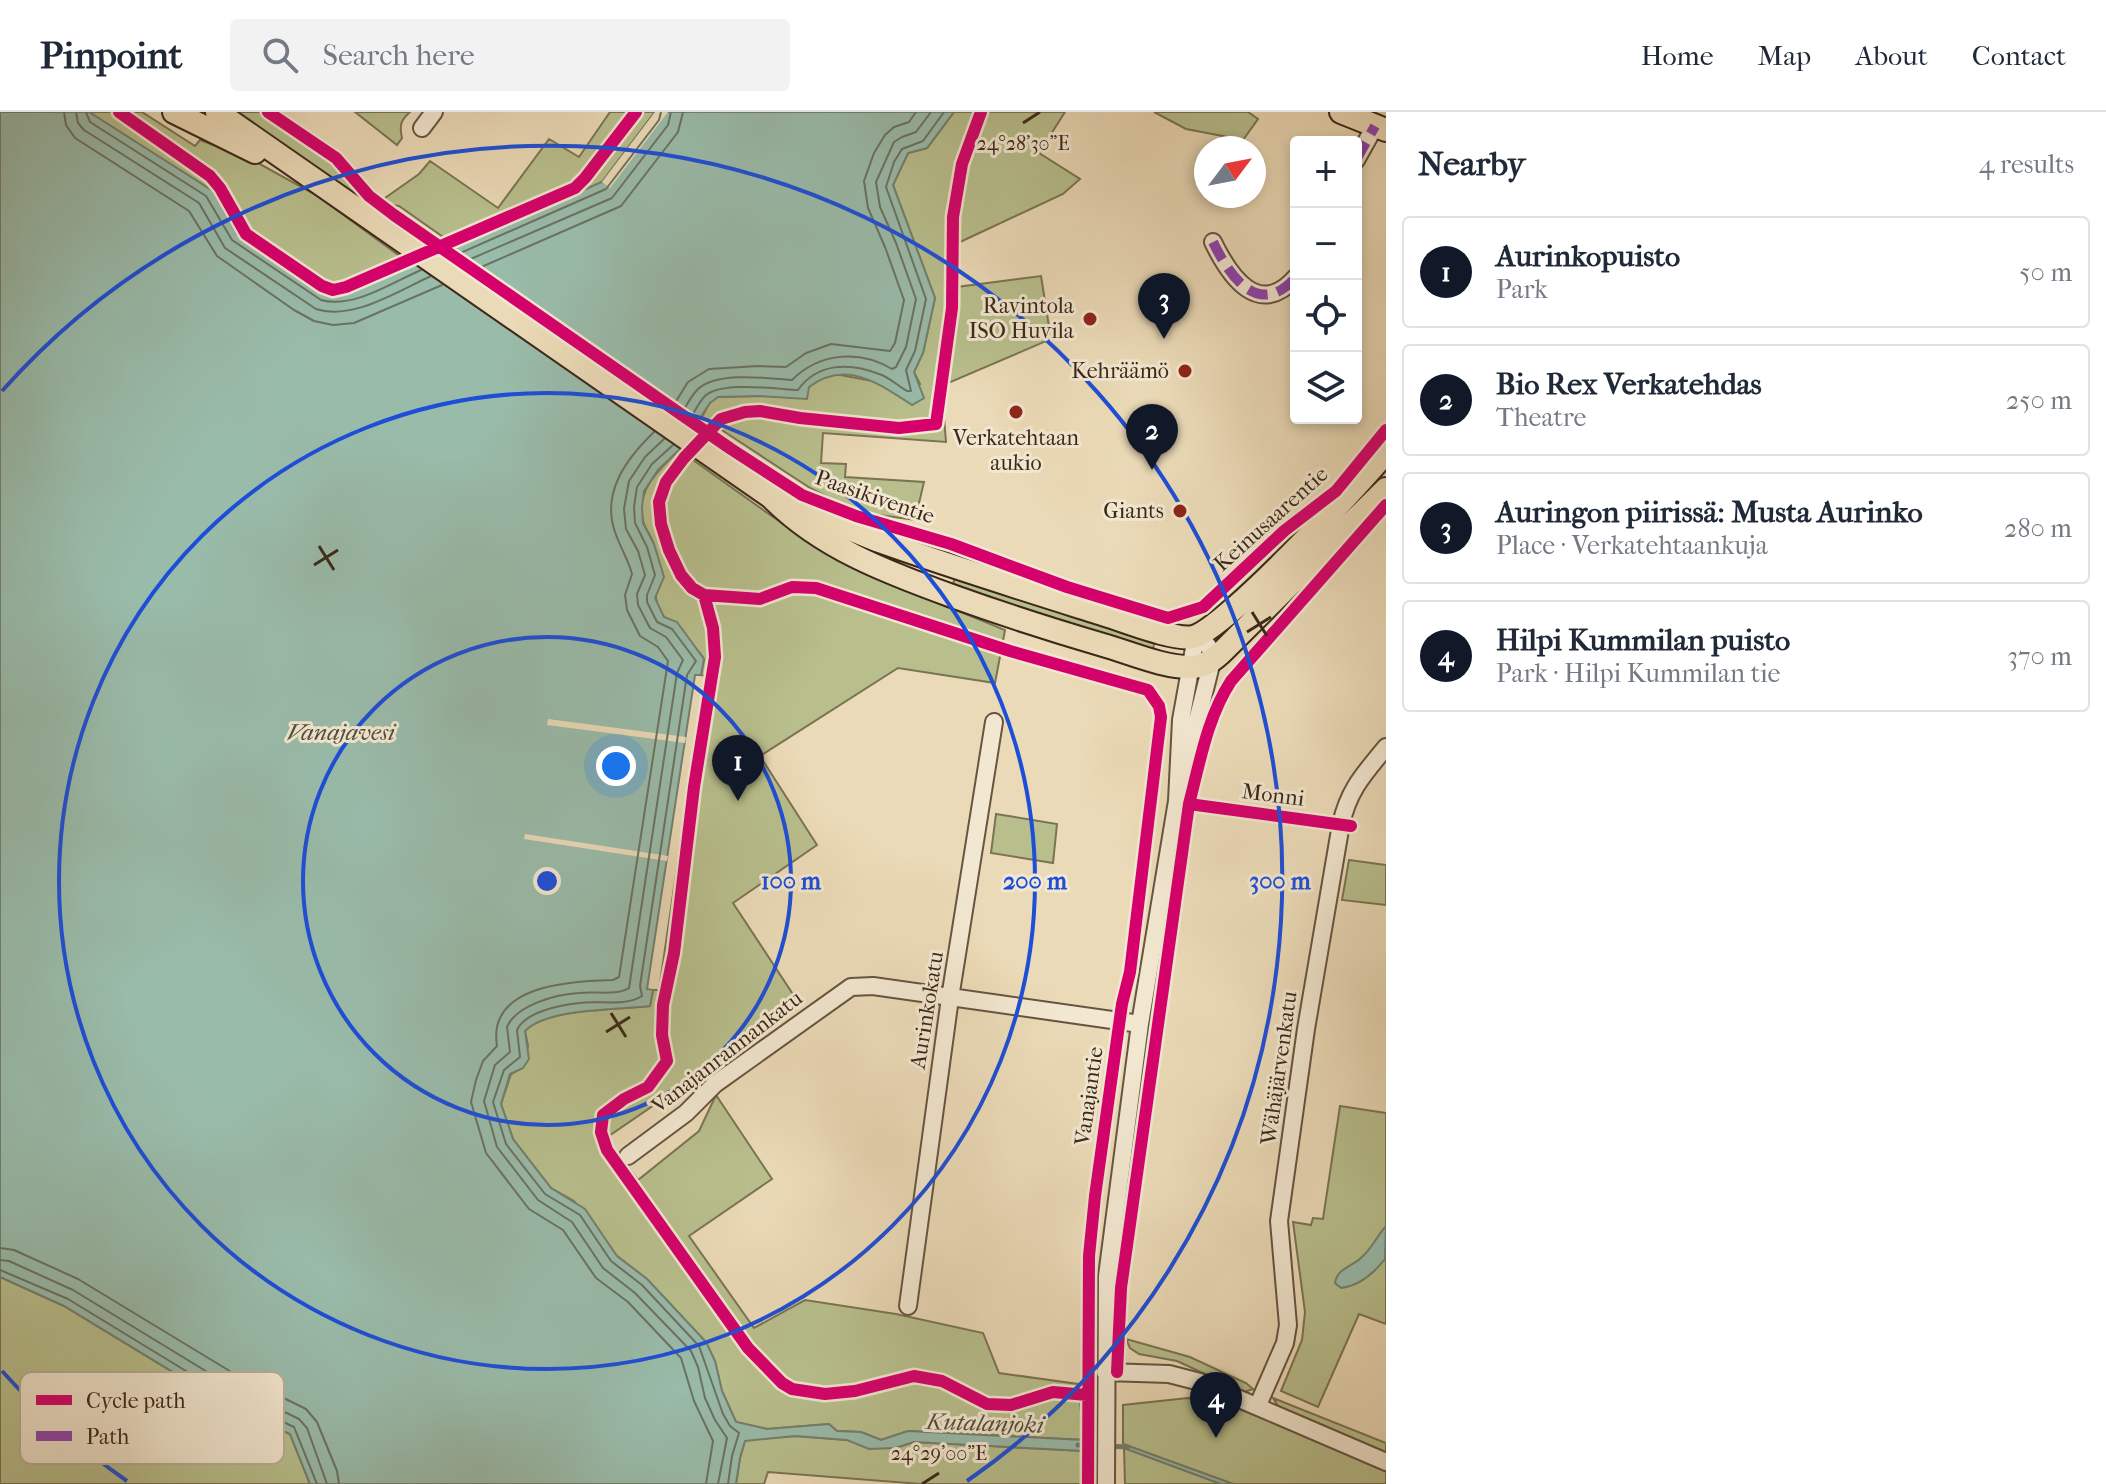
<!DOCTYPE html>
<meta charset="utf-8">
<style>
body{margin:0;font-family:"IM FELL French Canon",serif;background:#f2f2f3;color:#1f2937}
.controls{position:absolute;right:24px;top:24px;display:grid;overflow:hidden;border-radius:8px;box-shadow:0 4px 12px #0003}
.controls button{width:72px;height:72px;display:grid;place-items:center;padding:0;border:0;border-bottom:2px solid #e0e1e3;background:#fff;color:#1f2937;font:40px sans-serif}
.compass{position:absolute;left:1194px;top:24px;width:72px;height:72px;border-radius:50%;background:#fff;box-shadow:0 4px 12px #0003;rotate:58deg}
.you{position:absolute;left:616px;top:654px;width:28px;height:28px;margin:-20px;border:6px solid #fff;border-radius:50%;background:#1a73e8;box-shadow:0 0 0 12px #1a73e833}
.badge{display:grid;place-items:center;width:52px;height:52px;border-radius:50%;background:#111827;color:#fff;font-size:26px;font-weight:700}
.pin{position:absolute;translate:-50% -66px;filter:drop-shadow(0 2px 4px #0008)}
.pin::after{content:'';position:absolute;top:42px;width:28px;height:24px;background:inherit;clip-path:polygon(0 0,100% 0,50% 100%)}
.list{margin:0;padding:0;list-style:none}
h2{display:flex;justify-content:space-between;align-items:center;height:104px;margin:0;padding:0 32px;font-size:34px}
h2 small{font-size:26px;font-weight:400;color:#747a83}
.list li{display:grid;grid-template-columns:52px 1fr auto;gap:24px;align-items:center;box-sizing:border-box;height:112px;margin:0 16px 16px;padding:0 16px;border:2px solid #e0e1e3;border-radius:8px}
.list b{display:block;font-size:30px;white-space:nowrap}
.list p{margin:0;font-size:26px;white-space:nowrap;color:#747a83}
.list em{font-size:26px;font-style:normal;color:#747a83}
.icon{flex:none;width:44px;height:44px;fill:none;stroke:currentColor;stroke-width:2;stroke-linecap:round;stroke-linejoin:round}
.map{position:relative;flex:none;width:1386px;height:1372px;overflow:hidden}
header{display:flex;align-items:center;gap:48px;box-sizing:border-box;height:112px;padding:0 40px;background:#fff;border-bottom:2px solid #e0e1e3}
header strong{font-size:38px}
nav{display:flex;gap:44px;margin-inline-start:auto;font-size:28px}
.search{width:560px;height:72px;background:#f2f2f3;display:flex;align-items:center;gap:20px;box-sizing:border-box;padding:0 28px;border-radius:8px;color:#747a83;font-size:30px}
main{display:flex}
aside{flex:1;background:#fff}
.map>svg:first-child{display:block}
.green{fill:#b8bf8d;stroke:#7a7454;stroke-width:2}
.water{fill:#9ba;stroke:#738070;stroke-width:2}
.pier{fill:#ebdab7}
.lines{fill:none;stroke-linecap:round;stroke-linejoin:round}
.shore{stroke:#6a7262;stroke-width:2}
.stream{stroke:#738070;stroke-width:5}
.minor-casing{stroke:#675441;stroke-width:20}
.major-casing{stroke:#3b281a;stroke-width:26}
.minor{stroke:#f2e7d0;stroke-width:16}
.major{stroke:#ebdab7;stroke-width:22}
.quiet{stroke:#8e44ad;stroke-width:10;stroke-dasharray:20 10;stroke-linecap:butt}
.cycleway-casing{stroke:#f2e7d0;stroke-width:17}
.cycleway{stroke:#d6006c;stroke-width:12}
.ticks{fill:none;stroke:#3b281a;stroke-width:3}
.ring{fill:none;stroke:#1d4ed8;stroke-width:4}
.poi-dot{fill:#8f2418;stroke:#f2e7d0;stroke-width:3}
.labels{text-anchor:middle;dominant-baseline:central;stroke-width:6;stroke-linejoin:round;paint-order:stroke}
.poi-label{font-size:22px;fill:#3b281a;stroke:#f2e7d0;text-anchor:end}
.street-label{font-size:22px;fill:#3b281a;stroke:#f2e7d0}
.water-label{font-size:24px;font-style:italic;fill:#524d3e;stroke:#f2e7d0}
.key{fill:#f2e7d0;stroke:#bbae99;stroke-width:2}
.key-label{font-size:22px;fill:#3b281a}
.ticks-label{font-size:20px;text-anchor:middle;fill:#3b281a;stroke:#f2e7d0;stroke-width:6;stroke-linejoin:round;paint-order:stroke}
.centre{fill:#1d4ed8;stroke:#f2e7d0;stroke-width:4}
.ring-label{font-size:24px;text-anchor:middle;font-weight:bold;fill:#1d4ed8;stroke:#f2e7d0;stroke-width:6;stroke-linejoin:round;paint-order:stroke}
</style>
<header>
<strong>Pinpoint</strong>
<div class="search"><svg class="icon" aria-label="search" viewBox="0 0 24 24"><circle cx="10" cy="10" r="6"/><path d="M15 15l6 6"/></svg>Search here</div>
<nav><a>Home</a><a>Map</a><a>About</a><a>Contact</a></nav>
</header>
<main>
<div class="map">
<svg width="1386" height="1372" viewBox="0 0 1386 1372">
<rect width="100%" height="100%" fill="#ebdab7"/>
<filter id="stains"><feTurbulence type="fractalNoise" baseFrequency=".0025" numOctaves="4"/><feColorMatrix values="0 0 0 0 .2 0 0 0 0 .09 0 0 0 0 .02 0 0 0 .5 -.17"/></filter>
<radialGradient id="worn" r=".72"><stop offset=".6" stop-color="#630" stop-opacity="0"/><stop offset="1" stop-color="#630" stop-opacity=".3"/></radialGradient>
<path class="green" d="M 89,0 L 142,0 L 195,34 L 200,28 L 249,46 L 316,83 L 412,153 L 346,182 L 335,184 L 311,174 L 237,122 L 228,108 Z
M 234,0 L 260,0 L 342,58 L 357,82 L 354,84 Z
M 355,0 L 410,0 C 401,8 399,13 402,26 L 397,33 Z
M 610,0 L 655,0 L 602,70 L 456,134 L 399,94 L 389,93 L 385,86 L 419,62 L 430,49 L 498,96 L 549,27 L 579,45 Z
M 954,0 L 1065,0 L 1039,41 L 1080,67 L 1063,82 L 960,130 L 943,293 L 946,330 L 823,321 L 821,351 L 846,352 L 845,365 L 924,370 L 915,408 L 857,400 L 810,376 L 702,305 L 710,290 L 718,285 L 759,284 L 809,275 L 820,267 L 835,262 L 878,270 L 897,283 L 920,272 L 914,260 L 923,241 L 935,186 L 893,73 L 908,41 L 927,36 Z
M 1154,0 L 1248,0 L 1258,7 L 1243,28 L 1186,17 Z
M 1041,164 L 1051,227 L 946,272 L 957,175 Z
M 679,338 L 773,405 L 853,456 L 1005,518 L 995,571 L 898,556 L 760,644 L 817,733 L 733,791 L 800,893 L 606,1026 L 638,1068 L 699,1019 L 716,983 L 772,1067 L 689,1124 L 754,1216 L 805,1188 L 896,1202 L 983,1221 L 999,1261 L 1078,1272 L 1084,1328 L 908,1319 L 881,1328 L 861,1320 L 837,1319 L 829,1312 L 767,1317 L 736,1310 L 722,1279 L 715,1249 L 706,1230 L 647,1167 L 617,1144 L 574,1089 L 551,1076 L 513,1027 L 501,992 L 511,962 L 522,956 L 528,934 L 525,919 C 546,896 618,898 650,894 L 653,878 L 659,878 L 705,564 L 701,563 L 704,547 C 692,527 671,517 662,502 C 649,480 658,458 654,434 C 653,426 647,420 644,412 C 633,381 659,357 679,338 Z
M 955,463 L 1155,526 L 1153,538 L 962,479 L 953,473 Z
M 996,702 L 1057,712 L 1053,751 L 991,741 Z
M 1349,748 L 1386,753 L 1386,793 L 1342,788 Z
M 1340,994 L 1386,1001 L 1386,1212 L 1359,1202 L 1318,1295 L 1281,1279 L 1302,1228 L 1305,1200 L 1293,1110 L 1311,1113 L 1313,1106 L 1323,1107 Z
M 0,1165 L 64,1194 L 219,1288 L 290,1322 L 310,1372 L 0,1372 Z
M 1126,1227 L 1190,1245 L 1246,1271 L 1253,1277 L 1244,1280 L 1177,1249 L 1139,1242 L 1130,1236 Z
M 1188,1286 L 1239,1297 L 1386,1357 L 1386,1372 L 1233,1372 L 1123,1332 L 1123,1293 Z
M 1273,1286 L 1386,1331 L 1386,1340 L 1278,1294 Z
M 795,1324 L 847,1328 L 895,1336 L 914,1330 L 1084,1339 L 1082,1372 L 921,1372 L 768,1360 L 764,1372 L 736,1372 L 740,1346 L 745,1328 Z
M 1124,1336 L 1221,1372 L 1125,1372 Z"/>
<path class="water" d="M 0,0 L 89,0 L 213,79 L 237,122 L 324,181 L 346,182 L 602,70 L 655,0 L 954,0 L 927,36 L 908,41 L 893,73 L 935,186 L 923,241 L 914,260 L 924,286 L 912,293 C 879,272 847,247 809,275 L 807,287 L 759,284 L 718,285 L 710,291 L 679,338 L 658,358 L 644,379 L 642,395 L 643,411 L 654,432 L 664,465 L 655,486 L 664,505 L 677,510 L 704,547 L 701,563 L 695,563 L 647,877 L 653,878 L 650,894 C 619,898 546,896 525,919 L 529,947 L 523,956 L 510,962 L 501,992 L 513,1027 L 551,1076 L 585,1097 L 617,1144 L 647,1167 L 706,1230 L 715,1249 L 722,1279 L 736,1310 L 767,1317 L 829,1312 L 837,1319 L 861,1320 L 881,1328 L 908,1319 L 1084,1328 L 1084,1339 L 914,1330 L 895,1336 L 869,1337 L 847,1328 L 795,1324 L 745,1329 L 740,1346 L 736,1372 L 310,1372 L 290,1322 L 219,1288 L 64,1194 L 0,1165 Z
M 1386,1114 L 1385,1147 C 1374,1161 1360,1174 1341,1176 L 1335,1171 C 1337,1156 1352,1155 1362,1145 C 1372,1136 1377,1124 1386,1114 Z
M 1123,1332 L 1233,1372 L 1221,1372 L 1124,1336 Z"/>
<path class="pier" d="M 655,0 L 668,0 L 610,76 L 602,70 Z
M 449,133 L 703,310 L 683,339 L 411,149 Z
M 548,607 L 686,625 L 685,631 L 547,613 Z
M 525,722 L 668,744 L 667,749 L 524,727 Z"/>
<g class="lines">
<path class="shore" d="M 64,0 L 66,13 L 75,26 L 189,99 L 217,144 L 294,198 L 314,209 L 333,213 L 354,211 L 442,173
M 76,0 L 78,11 L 84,18 L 199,91 L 225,136 L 316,197 C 352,209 398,179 431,164
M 86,0 L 90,10 L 206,84 L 232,128 L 321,188 C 353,197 391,171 421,158
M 449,146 L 606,77 L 659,8 L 661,0
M 459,152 L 612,86 L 668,13 L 671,0
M 470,160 L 621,94 L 678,20 L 683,0
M 670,299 L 688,270 L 709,257 L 758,254 L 786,255 L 806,241 L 831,232 L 890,239 L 895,231 L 904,188 L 885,135 L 868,96 L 864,69 L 874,41 L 885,23 L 894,15 L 909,10 L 916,0
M 679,306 C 685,297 690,285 697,278 C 716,259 767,266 792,268 C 819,241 859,237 892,257 L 896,255 L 906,235 L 916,187 L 896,131 L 880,95 L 876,70 L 894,30 L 902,25 L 916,20 L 931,0
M 688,311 C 693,303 698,291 705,284 C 721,269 776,277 798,278 C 817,251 849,250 879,262 C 889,265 898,274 907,279 L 911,279 L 906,258 L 915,239 L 926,187 L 886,75 L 894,50 L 902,37 L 923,29 L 944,0
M 654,320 C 627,346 601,380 615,420 C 620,435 628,447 632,462 L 625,483 L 627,498 L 640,524 L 658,535 L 668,549 L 619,865 L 613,868 C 570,869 487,873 497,934 L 483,949 L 476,968 L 471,990 L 486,1041 L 529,1097 L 563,1118 L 596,1166 L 628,1190 L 681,1246 L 694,1289 L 713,1329 L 706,1372
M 664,327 L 645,345 L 629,369 L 624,397 L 626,417 L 638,439 L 645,463 L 637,482 L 638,493 L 650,516 L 666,525 L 683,548 L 677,561 L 629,876 C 616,884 595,879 579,881 C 557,882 516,893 507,915 L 510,940 L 495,953 L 484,989 L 497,1035 L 538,1088 L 572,1110 L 603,1156 L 635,1181 L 691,1239 L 698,1255 L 705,1286 L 715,1308 L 727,1326 L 718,1372
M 673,333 L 652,352 L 637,375 L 634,395 L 635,411 L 647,435 L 655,463 L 647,483 L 647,490 L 657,510 L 672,517 L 696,549 L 687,563 L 640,874 L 642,884 C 625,895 598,888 579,891 C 560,893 525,900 517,918 L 520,945 L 504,958 L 493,990 L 506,1032 L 545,1082 L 580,1103 L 611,1149 L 642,1173 L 699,1234 L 723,1302 L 730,1314 L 739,1321 L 732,1344 L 728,1372
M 0,1136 L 14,1138 L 78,1167 L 233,1261 L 306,1297 L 317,1310 L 337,1359 L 339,1372
M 0,1148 L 9,1149 L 73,1178 L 227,1272 L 299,1307 L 307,1316 L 327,1372
M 0,1158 L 68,1187 L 222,1281 L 294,1315 L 317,1372"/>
<path class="stream" d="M 1078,1333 L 1128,1335"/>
<defs>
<path id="minor" d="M 422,16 L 434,0
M 1356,48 L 1375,14
M 1213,130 C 1230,165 1259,207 1296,165
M 628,1044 L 686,1001 L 715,972 L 851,875 L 873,874 L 1140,912
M 908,1194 L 950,886 L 994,610
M 1105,1260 L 1169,1262 L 1200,1270 L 1386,1350
M 1258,1293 L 1285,1231 L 1288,1213 L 1279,1109 L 1306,917 L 1341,712 C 1349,677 1364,662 1386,635
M 1106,1372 L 1107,1164 L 1140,912 L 1177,689 L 1181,608 L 1196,525 C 1207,530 1212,536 1212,549 L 1177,689"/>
<path id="major" d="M 174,0 L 255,40
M 217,0 L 771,385 C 820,435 886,460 952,484 C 1002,502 1052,518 1103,533 C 1131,541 1164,556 1193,555 C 1206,554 1215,547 1224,538 L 1386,377
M 1341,0 L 1386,18
M 778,387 C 813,399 845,416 879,429 C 952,455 1026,478 1099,501 C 1120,507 1173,529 1193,525 C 1223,519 1361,371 1386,340"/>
</defs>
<use href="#minor" class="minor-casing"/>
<use href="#major" class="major-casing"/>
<use href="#minor" class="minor"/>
<use href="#major" class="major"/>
<path class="quiet" d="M 1356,48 L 1375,14
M 1213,130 C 1230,165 1259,207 1296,165"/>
<defs>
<path id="cycleway" d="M 119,0 L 210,64 L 220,76 L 246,122 L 322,174 L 333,178 L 346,175 L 575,76 L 585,66 L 636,0
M 268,0 L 336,46 L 369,84 L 394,103 L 731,337 L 802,383 L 856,404 L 951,432 L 1067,475 L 1168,506 L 1203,495 L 1284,419 L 1336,379 L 1386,318
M 981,0 L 962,52 L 953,105 L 952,196 L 936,312 L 899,316 L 800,306 L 760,299 L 745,300 L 721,307 L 684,346 L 666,370 L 659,390 L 661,412 L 669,438 L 681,463 L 692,476 L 704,483 L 760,487 L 792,475 L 816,476 L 1010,539 L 1148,578 L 1159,594 L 1161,605 L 1130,860 L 1122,892 L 1095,1084 L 1089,1144 L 1088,1372
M 704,483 L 713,516 L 715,545 L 694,675 L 674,841 L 663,893 L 662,923 L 667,949 L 648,975 L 624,987 L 603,1003 L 601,1020 L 607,1038 L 748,1236 L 782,1271 L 792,1277 L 825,1282 L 855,1279 L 914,1264 L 942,1269 L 987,1292 L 1011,1293 L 1053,1280 L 1087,1283
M 1189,692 L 1351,714
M 1117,1260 L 1121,1176 L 1189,692 C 1200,650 1207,606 1231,569 L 1386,393"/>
</defs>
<use href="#cycleway" class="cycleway-casing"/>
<use href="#cycleway" class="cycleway"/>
</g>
<path class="ticks" d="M 1023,11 L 1040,0M 319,434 L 334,458M 314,453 L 338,438M 1252,500 L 1267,524M 1247,520 L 1271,505M 611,901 L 626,925M 606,920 L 630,905M 922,1372 L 939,1361"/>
<g class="ring">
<circle cx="547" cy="769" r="244"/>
<circle cx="547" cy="769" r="488"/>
<path d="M127 1369A733 733 0 0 1 2 1259M2 279A733 733 0 1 1 967 1369"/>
</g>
<g class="poi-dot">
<circle cx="1090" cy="207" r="8"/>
<circle cx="1185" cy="259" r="8"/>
<circle cx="1016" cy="300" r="8"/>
<circle cx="1180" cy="399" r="8"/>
</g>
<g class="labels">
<g class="poi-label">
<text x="1074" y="194">Ravintola<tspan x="1074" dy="25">ISO Huvila</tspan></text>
<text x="1169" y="259">Kehräämö</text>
<text x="1016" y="326" text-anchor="middle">Verkatehtaan<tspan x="1016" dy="25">aukio</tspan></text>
<text x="1164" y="399">Giants</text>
</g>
<g class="street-label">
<text transform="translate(875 385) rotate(19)">Paasikiventie</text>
<text transform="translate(1271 407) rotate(-42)">Keinusaarentie</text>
<text transform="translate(1273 683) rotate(7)">Monni</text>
<text transform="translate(927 898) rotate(-81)">Aurinkokatu</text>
<text transform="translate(727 940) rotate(-38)">Vanajanrannankatu</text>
<text transform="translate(1279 956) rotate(-82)">Wähäjärvenkatu</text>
<text transform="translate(1089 984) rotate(-82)">Vanajantie</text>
</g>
<g class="water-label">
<text x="341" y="620">Vanajavesi</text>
<text transform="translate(985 1311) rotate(2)">Kutalanjoki</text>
</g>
</g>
<rect x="20" y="1260" width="264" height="92" rx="12" class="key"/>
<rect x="36" y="1283" width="36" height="10" fill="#d6006c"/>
<rect x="36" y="1319" width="36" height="10" fill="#8e44ad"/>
<g class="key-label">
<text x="86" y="1296">Cycle path</text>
<text x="86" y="1332">Path</text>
</g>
<g class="ticks-label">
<text x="1023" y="38">24°28'30"E</text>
<text x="939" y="1348">24°29'00"E</text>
</g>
<circle cx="547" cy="769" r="12" class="centre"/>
<g class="ring-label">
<text x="791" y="777">100 m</text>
<text x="1035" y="777">200 m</text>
<text x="1280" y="777">300 m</text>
</g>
<rect width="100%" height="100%" filter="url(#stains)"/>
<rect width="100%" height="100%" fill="url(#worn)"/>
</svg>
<div class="controls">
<button>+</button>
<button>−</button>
<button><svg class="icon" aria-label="locate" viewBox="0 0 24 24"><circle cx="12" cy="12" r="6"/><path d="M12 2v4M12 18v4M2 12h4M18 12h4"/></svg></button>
<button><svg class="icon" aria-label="layers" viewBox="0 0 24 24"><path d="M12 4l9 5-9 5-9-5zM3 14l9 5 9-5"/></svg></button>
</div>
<svg class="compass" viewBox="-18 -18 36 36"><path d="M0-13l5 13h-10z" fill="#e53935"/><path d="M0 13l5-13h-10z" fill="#747a83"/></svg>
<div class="you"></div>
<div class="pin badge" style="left:738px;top:689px">1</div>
<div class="pin badge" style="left:1152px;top:358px">2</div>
<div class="pin badge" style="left:1164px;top:227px">3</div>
<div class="pin badge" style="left:1216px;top:1326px">4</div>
</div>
<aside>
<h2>Nearby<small>4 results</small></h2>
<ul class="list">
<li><span class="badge">1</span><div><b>Aurinkopuisto</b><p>Park</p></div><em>50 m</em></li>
<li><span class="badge">2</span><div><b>Bio Rex Verkatehdas</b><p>Theatre</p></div><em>250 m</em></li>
<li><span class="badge">3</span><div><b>Auringon piirissä: Musta Aurinko</b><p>Place · Verkatehtaankuja</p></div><em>280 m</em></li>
<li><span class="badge">4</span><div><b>Hilpi Kummilan puisto</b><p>Park · Hilpi Kummilan tie</p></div><em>370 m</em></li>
</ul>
</aside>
</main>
